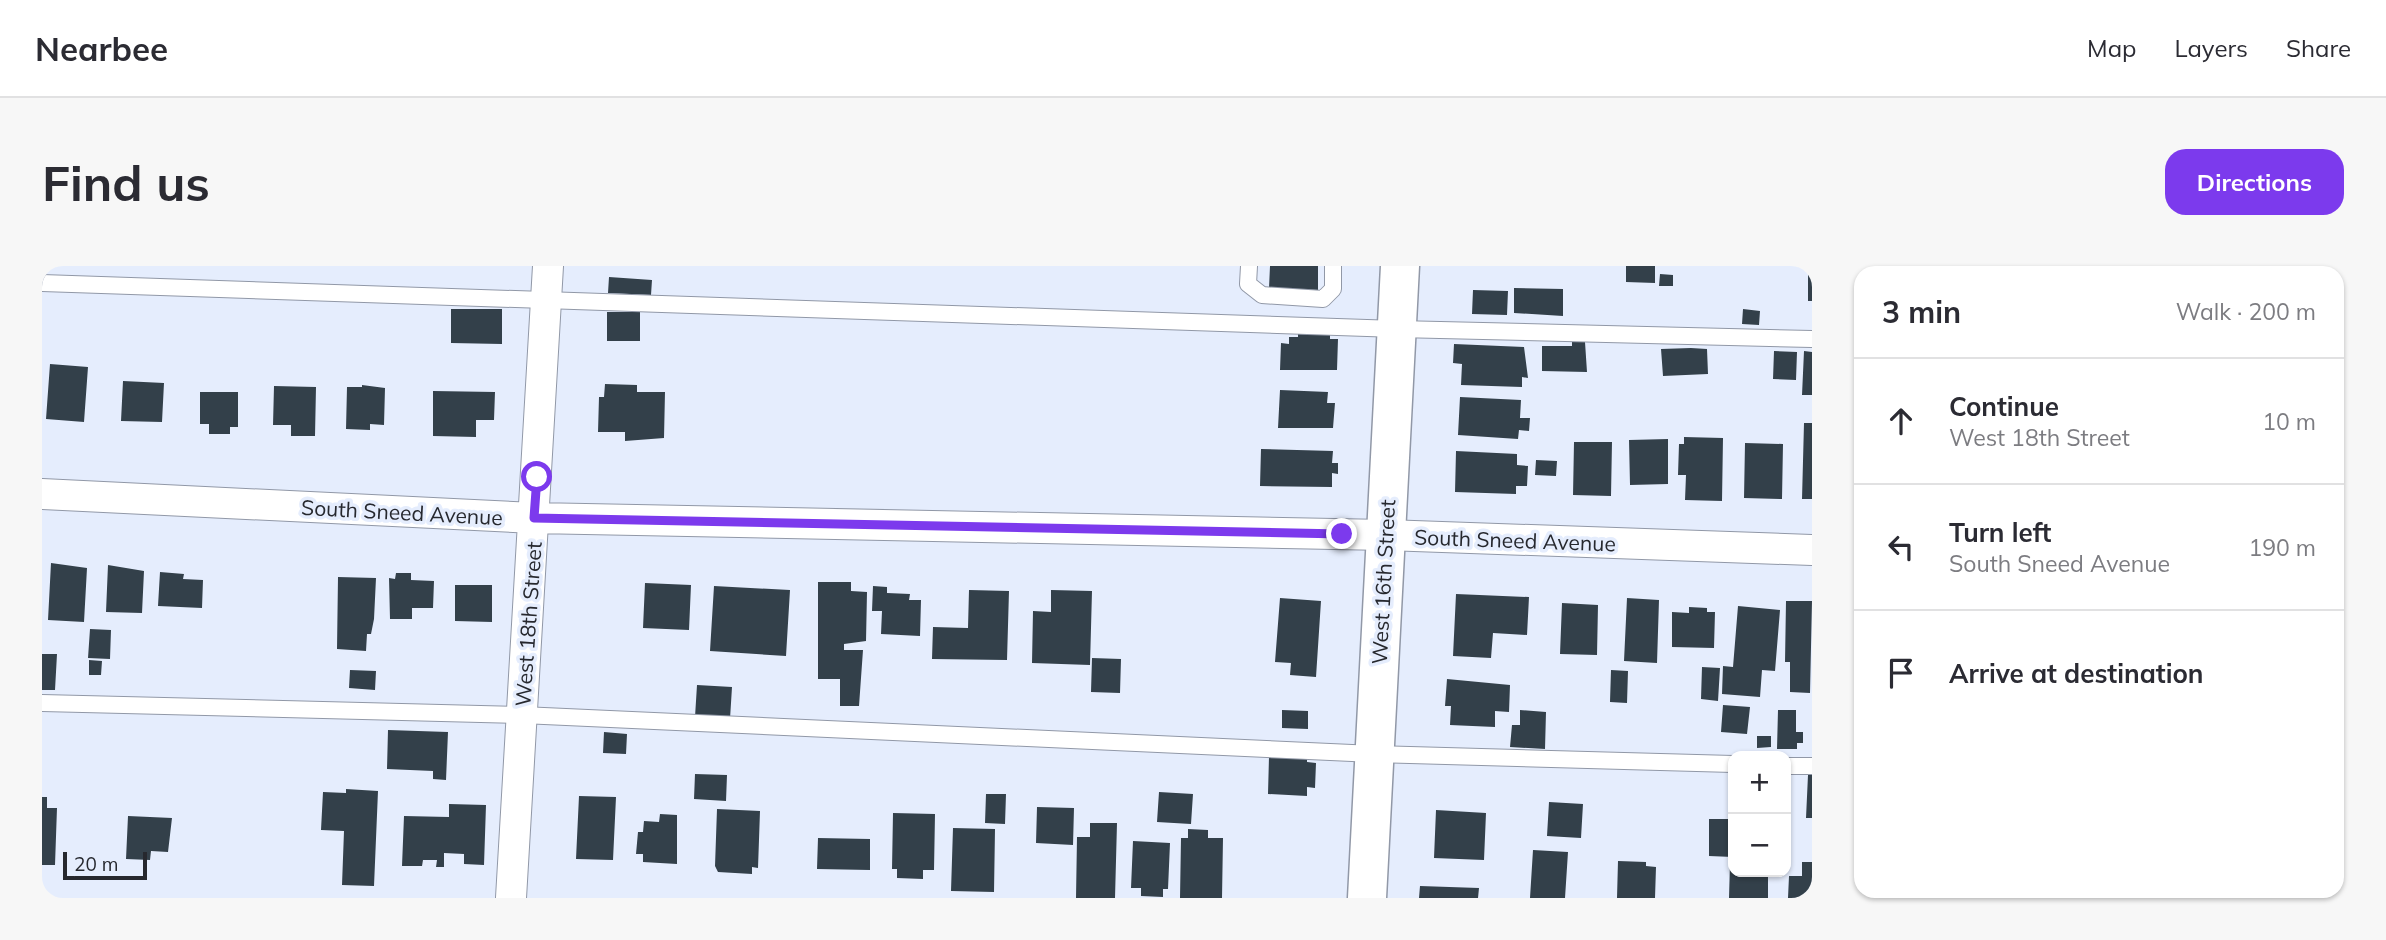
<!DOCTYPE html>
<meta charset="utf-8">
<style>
body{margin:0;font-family:Mulish,sans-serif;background:#f7f7f7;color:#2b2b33}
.controls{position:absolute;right:21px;bottom:21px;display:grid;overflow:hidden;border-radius:14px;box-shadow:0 2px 5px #0004}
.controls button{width:63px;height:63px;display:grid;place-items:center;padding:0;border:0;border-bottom:2px solid #e1e1e2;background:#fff;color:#2b2b33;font:35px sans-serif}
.scale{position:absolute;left:21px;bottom:18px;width:84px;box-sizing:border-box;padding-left:7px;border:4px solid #26282e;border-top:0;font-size:19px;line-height:24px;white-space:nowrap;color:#26282e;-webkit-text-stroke:5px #e5edfd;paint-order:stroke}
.stop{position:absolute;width:21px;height:21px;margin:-16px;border:5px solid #7c3aed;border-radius:50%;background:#fff}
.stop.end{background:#7c3aed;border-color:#fff;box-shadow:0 2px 7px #0008}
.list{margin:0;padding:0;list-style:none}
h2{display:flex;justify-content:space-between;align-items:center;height:91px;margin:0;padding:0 28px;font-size:30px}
h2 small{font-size:23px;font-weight:400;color:#7c7c81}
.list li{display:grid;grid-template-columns:46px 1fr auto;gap:21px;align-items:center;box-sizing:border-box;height:126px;padding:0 28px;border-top:2px solid #e1e1e2}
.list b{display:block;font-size:26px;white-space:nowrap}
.list p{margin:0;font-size:23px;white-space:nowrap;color:#7c7c81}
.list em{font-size:23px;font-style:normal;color:#7c7c81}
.icon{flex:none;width:38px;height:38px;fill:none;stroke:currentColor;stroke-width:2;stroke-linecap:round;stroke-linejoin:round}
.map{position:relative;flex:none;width:1770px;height:632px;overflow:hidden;border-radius:21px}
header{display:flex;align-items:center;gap:42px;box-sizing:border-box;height:98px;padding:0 35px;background:#fff;border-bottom:2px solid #e1e1e2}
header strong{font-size:33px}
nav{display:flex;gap:38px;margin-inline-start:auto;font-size:24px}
.intro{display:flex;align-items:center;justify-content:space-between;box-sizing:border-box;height:168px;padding:0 42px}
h1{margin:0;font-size:49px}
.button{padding:18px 32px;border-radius:21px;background:#7c3aed;color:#fff;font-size:24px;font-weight:700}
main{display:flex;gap:42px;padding:0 42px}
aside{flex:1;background:#fff;border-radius:21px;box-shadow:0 2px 5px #0004}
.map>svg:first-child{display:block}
.building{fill:#33404a}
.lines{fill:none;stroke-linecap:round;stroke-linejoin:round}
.lane-casing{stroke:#9198a7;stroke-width:18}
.street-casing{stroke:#9198a7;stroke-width:32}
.secondary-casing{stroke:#9198a7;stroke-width:41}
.lane{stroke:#fff;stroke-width:16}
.street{stroke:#fff;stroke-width:30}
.secondary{stroke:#fff;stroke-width:38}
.route{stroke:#7c3aed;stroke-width:9}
.labels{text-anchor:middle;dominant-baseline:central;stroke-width:7;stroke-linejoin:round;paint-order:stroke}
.street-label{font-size:21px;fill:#26282e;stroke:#e5edfd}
</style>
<header>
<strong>Nearbee</strong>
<nav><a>Map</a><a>Layers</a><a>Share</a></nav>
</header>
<div class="intro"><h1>Find us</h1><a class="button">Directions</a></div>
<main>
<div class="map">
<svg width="1770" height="632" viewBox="0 0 1770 632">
<rect width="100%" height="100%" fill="#e5edfd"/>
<path class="building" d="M 1228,0 L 1276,0 L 1276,24 L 1227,22 Z
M 1584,0 L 1613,0 L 1613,17 L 1584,16 Z
M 1766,3 L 1770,3 L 1770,35 L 1766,35 Z
M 1618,8 L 1631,9 L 1631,20 L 1617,20 Z
M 567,11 L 610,14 L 609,29 L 566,27 Z
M 1472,22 L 1521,23 L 1521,50 L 1472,47 Z
M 1431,24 L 1466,25 L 1465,49 L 1430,48 Z
M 409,43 L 460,43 L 460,78 L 409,77 Z
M 1701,43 L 1718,45 L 1717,59 L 1700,58 Z
M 565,46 L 598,46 L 598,75 L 565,75 Z
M 1256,68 L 1288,69 L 1288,73 L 1296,73 L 1295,104 L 1238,104 L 1239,77 L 1247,78 L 1247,71 L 1256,71 Z
M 1530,75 L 1543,76 L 1545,106 L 1500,105 L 1500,80 L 1530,80 Z
M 1412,78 L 1482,81 L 1486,112 L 1480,111 L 1480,121 L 1419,119 L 1420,98 L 1411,97 Z
M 1649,82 L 1665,83 L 1666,108 L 1621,110 L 1619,83 Z
M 1732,85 L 1755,86 L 1754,114 L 1731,113 Z
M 1762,85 L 1770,86 L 1770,129 L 1760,129 Z
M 8,98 L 46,101 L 42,156 L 4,153 Z
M 81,115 L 122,117 L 120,156 L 79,155 Z
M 563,118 L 595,119 L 595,126 L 623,126 L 622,172 L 583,175 L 583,166 L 556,166 L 557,131 L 562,131 Z
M 320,119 L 343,122 L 342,159 L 328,158 L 328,164 L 304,163 L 305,121 L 320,121 Z
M 232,120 L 274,121 L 273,170 L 249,170 L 249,159 L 231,159 Z
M 1238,124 L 1286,126 L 1285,137 L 1293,137 L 1291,162 L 1236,162 Z
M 391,125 L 453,126 L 452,154 L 434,154 L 434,171 L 391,170 Z
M 158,126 L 196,126 L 196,161 L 188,161 L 188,168 L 167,168 L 167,158 L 158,158 Z
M 1418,131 L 1479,134 L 1478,152 L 1488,152 L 1487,165 L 1477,164 L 1476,173 L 1416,169 Z
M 1762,157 L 1770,157 L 1770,233 L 1760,233 Z
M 1642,171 L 1681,172 L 1680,235 L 1643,234 L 1644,209 L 1636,209 L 1637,178 L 1642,178 Z
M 1626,173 L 1626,218 L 1588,219 L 1587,174 Z
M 1532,176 L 1570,176 L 1569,230 L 1531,229 Z
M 1703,177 L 1741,178 L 1740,233 L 1702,232 Z
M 1219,183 L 1291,185 L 1290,197 L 1296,197 L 1296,208 L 1290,207 L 1290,221 L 1218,220 Z
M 1414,185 L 1475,188 L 1475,199 L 1486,200 L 1485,220 L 1474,220 L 1474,228 L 1413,226 Z
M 1494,194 L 1515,195 L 1514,210 L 1493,209 Z
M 9,297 L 45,302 L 42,356 L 6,354 Z
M 66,299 L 102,305 L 100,347 L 64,346 Z
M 118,306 L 142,308 L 141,313 L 161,314 L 160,342 L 116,340 Z
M 354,307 L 369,307 L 369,314 L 392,315 L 391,342 L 370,342 L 370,353 L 348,353 L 347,312 L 353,313 Z
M 296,311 L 334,312 L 332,353 L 329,368 L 325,368 L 324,385 L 295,383 Z
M 776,316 L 809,316 L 809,325 L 825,326 L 824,375 L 802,378 L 802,384 L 821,384 L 817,440 L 798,440 L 798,413 L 776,413 Z
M 603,317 L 649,319 L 647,364 L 601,362 Z
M 413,319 L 450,319 L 450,356 L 413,355 Z
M 672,320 L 748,324 L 744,390 L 668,385 Z
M 831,320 L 845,321 L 845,327 L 868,328 L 867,334 L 879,334 L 878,370 L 839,368 L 840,345 L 830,345 Z
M 927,324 L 967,325 L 965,394 L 890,393 L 891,361 L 926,362 Z
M 1009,324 L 1050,325 L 1048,399 L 990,397 L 991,345 L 1009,346 Z
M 1414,328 L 1487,331 L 1485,369 L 1451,367 L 1449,392 L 1411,390 Z
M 1238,332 L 1279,335 L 1274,411 L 1248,409 L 1249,397 L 1233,396 Z
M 1585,332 L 1617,334 L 1615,397 L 1582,395 Z
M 1744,335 L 1770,335 L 1768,427 L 1748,426 L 1748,396 L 1743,396 Z
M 1520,337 L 1556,339 L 1555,389 L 1518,388 Z
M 1696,340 L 1738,344 L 1733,405 L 1720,404 L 1718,431 L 1680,428 L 1681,400 L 1691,401 Z
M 1647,341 L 1665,342 L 1665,346 L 1673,346 L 1672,382 L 1630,381 L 1630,346 L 1647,347 Z
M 48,363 L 69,364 L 68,393 L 46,392 Z
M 0,388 L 15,388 L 13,424 L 0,424 Z
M 1050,392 L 1079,393 L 1078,427 L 1049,426 Z
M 47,394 L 60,395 L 59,409 L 47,409 Z
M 1660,401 L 1678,402 L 1676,435 L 1659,433 Z
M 308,404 L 334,405 L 333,424 L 307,422 Z
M 1569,404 L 1586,405 L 1585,437 L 1568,436 Z
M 1405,413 L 1468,419 L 1467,446 L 1453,445 L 1453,461 L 1408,459 L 1409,440 L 1403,440 Z
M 655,419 L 690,421 L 688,453 L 653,451 Z
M 1681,439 L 1708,441 L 1705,468 L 1679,466 Z
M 1240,444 L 1266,445 L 1266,463 L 1240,462 Z
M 1478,444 L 1504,446 L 1503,483 L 1468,481 L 1470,459 L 1478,459 Z
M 1736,444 L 1754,444 L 1754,466 L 1761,466 L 1761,477 L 1755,477 L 1755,483 L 1735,483 Z
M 346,464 L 406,466 L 404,514 L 391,513 L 391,505 L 345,503 Z
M 562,466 L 585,468 L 584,488 L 561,487 Z
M 1715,470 L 1729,470 L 1729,481 L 1715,482 Z
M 1227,491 L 1265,493 L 1265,496 L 1274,497 L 1273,522 L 1265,521 L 1265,530 L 1226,528 Z
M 653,508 L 685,509 L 684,535 L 652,533 Z
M 1766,509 L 1770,509 L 1770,552 L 1764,552 Z
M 304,523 L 336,525 L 332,620 L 300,619 L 302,565 L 279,564 L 281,526 L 304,527 Z
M 1117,526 L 1151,528 L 1149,558 L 1115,556 Z
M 944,528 L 964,528 L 963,558 L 943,557 Z
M 537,530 L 574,531 L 571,594 L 534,593 Z
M 0,531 L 5,531 L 5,542 L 15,542 L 13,599 L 0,599 Z
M 1507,536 L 1541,538 L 1539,572 L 1505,570 Z
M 407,538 L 444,539 L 442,599 L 422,598 L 422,588 L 402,587 L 402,601 L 394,601 L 395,594 L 381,594 L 380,600 L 360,600 L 362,550 L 407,551 Z
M 995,541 L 1032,542 L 1031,579 L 994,577 Z
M 675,543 L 718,545 L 716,602 L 710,601 L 710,608 L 676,606 L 673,600 Z
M 1394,544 L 1444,547 L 1442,594 L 1392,592 Z
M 851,547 L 893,548 L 892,604 L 881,604 L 881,613 L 855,612 L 855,603 L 850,603 Z
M 618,548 L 635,549 L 635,598 L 601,596 L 601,588 L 594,588 L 596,566 L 601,566 L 602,555 L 617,556 Z
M 86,550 L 130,552 L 126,586 L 109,585 L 108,594 L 84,593 Z
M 1667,553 L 1691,553 L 1691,591 L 1667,590 Z
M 1048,557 L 1075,557 L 1073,632 L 1034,632 L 1035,571 L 1048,571 Z
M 911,562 L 953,563 L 952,626 L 909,625 Z
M 1146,563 L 1166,564 L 1166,572 L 1181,572 L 1180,632 L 1138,632 L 1139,572 L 1146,572 Z
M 776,572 L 828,573 L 828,604 L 775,603 Z
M 1091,575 L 1128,577 L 1126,623 L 1121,623 L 1121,631 L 1099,630 L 1099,622 L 1089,622 Z
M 1491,584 L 1526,586 L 1523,632 L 1488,632 Z
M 1576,595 L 1604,596 L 1604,600 L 1614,601 L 1613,632 L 1575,632 Z
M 1760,596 L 1770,596 L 1770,632 L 1746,632 L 1747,610 L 1760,610 Z
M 1688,597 L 1691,597 L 1691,606 L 1726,606 L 1726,632 L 1687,632 Z
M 1378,620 L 1437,622 L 1436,632 L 1377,632 Z"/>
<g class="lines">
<defs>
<path id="lane" d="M 1207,0 L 1206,18 L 1220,29 L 1281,33 L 1291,23 L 1291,0
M 0,17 L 1355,63 L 1770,73
M 0,437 L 480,449 L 1332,488 L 1691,498
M 1744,500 L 1770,500"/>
<path id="street" d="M 0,228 L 492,252 L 1344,269 L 1770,284
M 469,632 L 506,0"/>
<path id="secondary" d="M 1325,632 L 1358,0"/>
</defs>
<use href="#lane" class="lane-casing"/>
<use href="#street" class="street-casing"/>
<use href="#secondary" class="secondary-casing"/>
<use href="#lane" class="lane"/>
<use href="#street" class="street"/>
<use href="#secondary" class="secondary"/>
</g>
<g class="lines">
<path class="route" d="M 495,211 L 492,252 L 1300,268"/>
</g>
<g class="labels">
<g class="street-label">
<text transform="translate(360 246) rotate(3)">South Sneed Avenue</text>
<text transform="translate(1473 274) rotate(2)">South Sneed Avenue</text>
<text transform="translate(1341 316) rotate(-87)">West 16th Street</text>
<text transform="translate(486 358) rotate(-86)">West 18th Street</text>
</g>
</g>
</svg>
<div class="controls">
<button>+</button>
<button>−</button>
</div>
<div class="scale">20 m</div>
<div class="stop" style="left:495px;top:211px"></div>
<div class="stop end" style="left:1300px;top:268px"></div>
</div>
<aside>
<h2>3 min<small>Walk · 200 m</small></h2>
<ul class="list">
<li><svg class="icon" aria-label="ahead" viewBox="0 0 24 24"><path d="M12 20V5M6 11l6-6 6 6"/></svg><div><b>Continue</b><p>West 18th Street</p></div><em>10 m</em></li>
<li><svg class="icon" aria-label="left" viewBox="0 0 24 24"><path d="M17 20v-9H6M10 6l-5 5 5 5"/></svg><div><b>Turn left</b><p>South Sneed Avenue</p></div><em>190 m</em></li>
<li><svg class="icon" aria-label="arrive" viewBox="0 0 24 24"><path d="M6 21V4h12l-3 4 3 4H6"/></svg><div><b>Arrive at destination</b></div></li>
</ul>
</aside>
</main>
